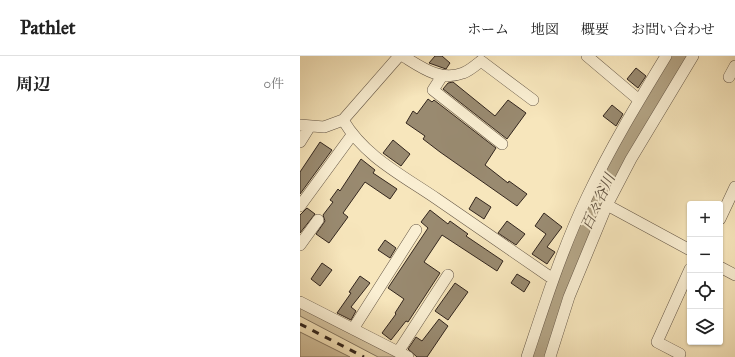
<!DOCTYPE html>
<html lang="ja">
<meta charset="utf-8">
<style>
body{margin:0;font-family:"IM FELL Great Primer","Noto Serif JP",serif;background:#f2f2f2;color:#222}
.controls{position:absolute;right:12px;bottom:12px;display:grid;overflow:hidden;border-radius:4px;box-shadow:0 1px 3px #0004}
.controls button{width:36px;height:36px;display:grid;place-items:center;padding:0;border:0;border-bottom:1px solid #e0e0e0;background:#fff;color:#222;font:20px sans-serif}
.list{margin:0;padding:0;list-style:none}
h2{display:flex;justify-content:space-between;align-items:center;height:52px;margin:0;padding:0 16px;font-size:17px}
h2 small{font-size:13px;font-weight:400;color:#767676}
.icon{flex:none;width:22px;height:22px;fill:none;stroke:currentColor;stroke-width:2;stroke-linecap:round;stroke-linejoin:round}
.map{position:relative;flex:none;width:435px;height:301px;overflow:hidden}
header{display:flex;align-items:center;gap:24px;box-sizing:border-box;height:56px;padding:0 20px;background:#fff;border-bottom:1px solid #e0e0e0}
header strong{font-size:19px}
nav{display:flex;gap:22px;margin-inline-start:auto;font-size:14px}
main{display:flex}
aside{flex:1;background:#fff}
.map>svg:first-child{display:block}
.green{fill:#d6c5a1;stroke:#847660}
.lines{fill:none;stroke-linecap:round;stroke-linejoin:round}
.river{stroke:#b4a586;stroke-width:20}
.building{fill:#998a70;stroke:#33261e}
.minor-casing{stroke:#645646;stroke-width:12}
.minor{stroke:#faefd3;stroke-width:11}
.rail{stroke:#33261e;stroke-width:3;stroke-dasharray:7 7;stroke-linecap:butt}
.labels{text-anchor:middle;dominant-baseline:central;stroke-width:4;stroke-linejoin:round;paint-order:stroke}
.water-label{font-size:15px;font-style:italic;fill:#605242;stroke:#faefd3}
</style>
<header>
<strong>Pathlet</strong>
<nav><a>ホーム</a><a>地図</a><a>概要</a><a>お問い合わせ</a></nav>
</header>
<main>
<aside>
<h2>周辺<small>0件</small></h2>
<ul class="list">
</ul>
</aside>
<div class="map">
<svg width="435" height="301" viewBox="0 0 435 301">
<rect width="100%" height="100%" fill="#f7e6bc"/>
<filter id="stains"><feTurbulence type="fractalNoise" baseFrequency=".005" numOctaves="4"/><feColorMatrix values="0 0 0 0 .2 0 0 0 0 .09 0 0 0 0 .02 0 0 0 .5 -.17"/></filter>
<radialGradient id="worn" r=".72"><stop offset=".6" stop-color="#630" stop-opacity="0"/><stop offset="1" stop-color="#630" stop-opacity=".3"/></radialGradient>
<path class="green" d="M 0,250 L 101,301 L 78,301 L 0,260 Z
M 0,276 L 50,301 L 0,301 Z"/>
<g class="lines">
<path class="river" d="M 240,301 C 258,234 284,167 317,105 C 336,70 358,35 379,0"/>
</g>
<path class="building" d="M 135,0 L 142,0 L 150,7 L 146,13 L 129,7 Z
M 336,12 L 346,20 L 338,32 L 327,23 Z
M 153,26 L 195,60 L 208,44 L 226,57 L 207,83 L 143,33 L 148,27 Z
M 128,43 L 132,46 L 134,44 L 196,92 L 185,109 L 208,127 L 209,125 L 227,138 L 217,150 L 140,96 L 123,83 L 125,80 L 106,67 L 113,55 L 117,58 Z
M 312,49 L 323,58 L 316,70 L 303,60 Z
M 93,84 L 110,98 L 101,110 L 83,97 Z
M 20,86 L 32,94 L 0,138 L 0,116 Z
M 61,103 L 75,114 L 73,117 L 97,133 L 90,143 L 65,126 L 43,157 L 48,161 L 29,187 L 16,178 L 25,165 L 23,159 L 33,146 L 30,144 L 38,133 L 40,135 Z
M 176,141 L 191,151 L 184,163 L 169,153 Z
M 7,152 L 15,158 L 0,177 L 0,159 Z
M 130,154 L 148,168 L 150,165 L 168,178 L 166,180 L 203,205 L 197,215 L 142,179 L 124,206 L 140,217 L 108,266 L 106,265 L 91,284 L 82,277 L 96,258 L 95,257 L 104,243 L 88,232 L 128,172 L 121,166 Z
M 244,157 L 262,171 L 247,191 L 255,196 L 247,208 L 232,198 L 246,178 L 235,170 Z
M 207,165 L 225,178 L 216,189 L 198,177 Z
M 85,184 L 96,192 L 90,202 L 78,194 Z
M 22,207 L 32,214 L 20,230 L 11,223 Z
M 217,218 L 230,226 L 224,236 L 211,227 Z
M 60,220 L 70,227 L 51,251 L 56,255 L 51,264 L 37,257 L 51,237 L 49,236 Z
M 155,227 L 168,236 L 148,264 L 135,255 Z
M 139,263 L 148,270 L 127,301 L 117,301 L 108,293 L 116,281 L 122,285 Z"/>
<g class="lines">
<defs>
<path id="minor" d="M 103,0 C 121,11 140,26 163,17 C 169,15 176,9 181,5 L 233,44
M 287,0 L 339,44
M 142,20 L 133,34 L 202,88
M 429,21 L 435,10
M 43,64 C 65,101 102,119 137,143 C 176,170 214,196 253,223
M 0,69 L 24,71 L 43,64 L 99,0
M 0,86 L 10,70
M 307,149 L 390,194
M 0,150 L 52,79
M 420,163 L 435,131
M 0,189 L 18,164
M 420,211 L 435,219
M 0,246 L 108,301
M 53,273 L 116,174
M 98,296 L 148,219
M 380,298 L 357,286 L 390,213
M 227,301 C 245,247 262,193 287,141 C 310,92 338,46 366,0
M 250,301 L 269,241 L 307,149 L 331,103 L 393,0"/>
</defs>
<use href="#minor" class="minor-casing"/>
<use href="#minor" class="minor"/>
<path class="rail" d="M 0,268 L 64,301"/>
</g>
<g class="labels">
<g class="water-label">
<text transform="translate(298 146) rotate(-65)">百々谷川</text>
</g>
</g>
<rect width="100%" height="100%" filter="url(#stains)"/>
<rect width="100%" height="100%" fill="url(#worn)"/>
</svg>
<div class="controls">
<button>+</button>
<button>−</button>
<button><svg class="icon" aria-label="locate" viewBox="0 0 24 24"><circle cx="12" cy="12" r="6"/><path d="M12 2v4M12 18v4M2 12h4M18 12h4"/></svg></button>
<button><svg class="icon" aria-label="layers" viewBox="0 0 24 24"><path d="M12 4l9 5-9 5-9-5zM3 14l9 5 9-5"/></svg></button>
</div>
</div>
</main>
